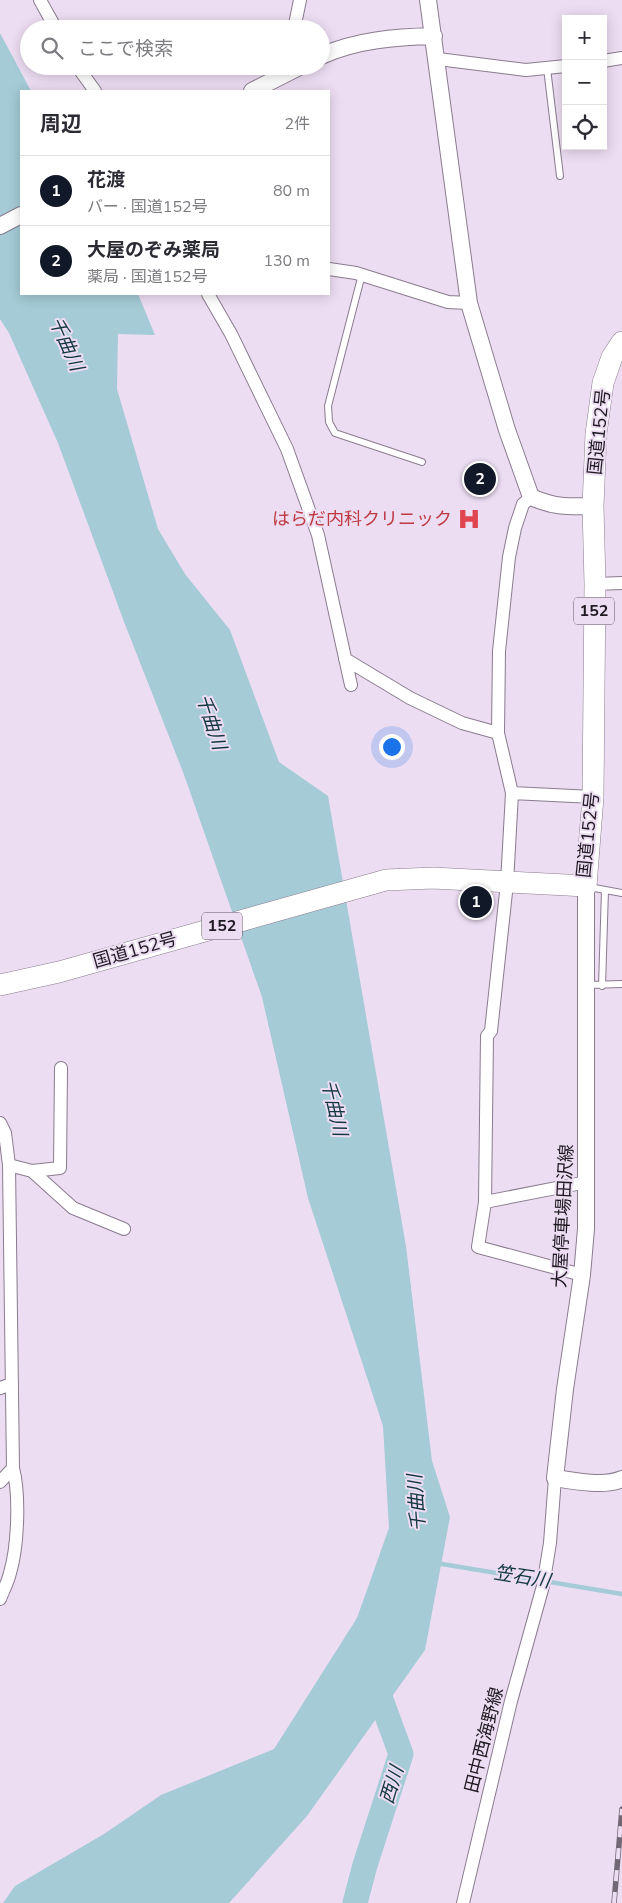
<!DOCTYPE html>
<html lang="ja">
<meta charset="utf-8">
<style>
body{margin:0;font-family:"Nunito Sans","Noto Sans JP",sans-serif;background:#f2f2f3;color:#2b2b33}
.controls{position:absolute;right:15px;top:15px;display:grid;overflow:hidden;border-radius:0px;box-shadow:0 2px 12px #0003}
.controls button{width:45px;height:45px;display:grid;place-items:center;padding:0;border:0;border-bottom:1px solid #e1e1e2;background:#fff;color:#2b2b33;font:25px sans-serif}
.you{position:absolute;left:391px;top:746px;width:18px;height:18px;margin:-12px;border:4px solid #fff;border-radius:50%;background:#1a73e8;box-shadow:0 0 0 8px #1a73e833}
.badge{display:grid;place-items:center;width:32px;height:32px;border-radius:50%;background:#111827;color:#fff;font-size:16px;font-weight:700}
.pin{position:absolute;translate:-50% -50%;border:2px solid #fff;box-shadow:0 1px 5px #0006}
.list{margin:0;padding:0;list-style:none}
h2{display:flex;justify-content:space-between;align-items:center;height:65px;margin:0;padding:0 20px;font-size:21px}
h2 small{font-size:16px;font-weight:400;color:#7c7c81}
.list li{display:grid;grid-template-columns:32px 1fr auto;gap:15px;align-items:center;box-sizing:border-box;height:70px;padding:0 20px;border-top:1px solid #e1e1e2}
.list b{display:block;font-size:19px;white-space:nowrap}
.list p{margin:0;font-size:16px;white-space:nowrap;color:#7c7c81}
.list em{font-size:16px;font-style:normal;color:#7c7c81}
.icon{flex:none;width:28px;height:28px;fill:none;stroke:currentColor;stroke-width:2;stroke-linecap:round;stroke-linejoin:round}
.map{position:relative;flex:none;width:622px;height:1903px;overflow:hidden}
.search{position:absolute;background:#fff;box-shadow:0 2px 12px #0003;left:20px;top:20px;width:310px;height:55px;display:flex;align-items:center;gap:12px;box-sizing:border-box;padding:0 18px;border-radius:28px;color:#7c7c81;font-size:19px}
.panel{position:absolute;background:#fff;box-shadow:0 2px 12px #0003;left:20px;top:90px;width:310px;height:205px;border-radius:0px}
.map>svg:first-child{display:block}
.water{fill:#a4cbd6}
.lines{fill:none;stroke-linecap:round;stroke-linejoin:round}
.stream{stroke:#a4cbd6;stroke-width:4.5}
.river{stroke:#a4cbd6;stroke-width:25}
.lane-casing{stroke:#8a7b90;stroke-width:8}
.street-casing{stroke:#8a7b90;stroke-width:14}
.secondary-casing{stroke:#8a7b90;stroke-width:18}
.highway-casing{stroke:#8a7b90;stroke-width:22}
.lane{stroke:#fff;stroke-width:6}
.street{stroke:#fff;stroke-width:12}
.secondary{stroke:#fff;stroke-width:16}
.highway{stroke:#fff;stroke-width:21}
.rail-casing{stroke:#726875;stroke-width:5.5}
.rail{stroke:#edddf3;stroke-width:4;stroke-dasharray:11;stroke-linecap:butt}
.labels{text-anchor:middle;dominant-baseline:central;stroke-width:4;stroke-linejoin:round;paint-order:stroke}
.shield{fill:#edddf3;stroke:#5d5460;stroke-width:1}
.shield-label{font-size:16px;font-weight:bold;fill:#1f1921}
.street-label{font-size:18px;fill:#1f1921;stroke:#edddf3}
.health-label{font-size:18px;fill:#be3a42;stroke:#edddf3;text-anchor:end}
.water-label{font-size:19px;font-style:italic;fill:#123740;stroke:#edddf3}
</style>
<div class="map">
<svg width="622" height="1903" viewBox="0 0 622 1903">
<rect width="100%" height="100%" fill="#edddf3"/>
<path class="water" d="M 0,33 L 31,91 L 21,91 L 21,294 L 138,294 L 155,335 L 118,334 L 117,389 L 158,529 L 185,574 L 230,630 L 279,762 L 328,796 L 406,1246 L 432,1461 L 450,1517 L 425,1650 L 307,1816 L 229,1903 L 3,1903 L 15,1886 L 104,1834 L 161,1795 L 274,1749 L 357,1618 L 389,1528 L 383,1426 L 308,1198 L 262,997 L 183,772 L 126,627 L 58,443 L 9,333 L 0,319 Z"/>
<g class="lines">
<path class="stream" d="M 436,1563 L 622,1594"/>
<path class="river" d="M 355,1903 L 365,1865 L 401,1754 L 372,1675"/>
<defs>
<path id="lane" d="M 547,68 L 560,176
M 362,274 L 328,406 L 329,422 L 335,433 L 422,462
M 589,887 L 622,893
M 586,985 L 622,984
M 602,986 L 605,890"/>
<path id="street" d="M 40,0 L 56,29
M 294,29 L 300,0
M 438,59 L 526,70 L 566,66
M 603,61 L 622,58
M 77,66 L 95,91
M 329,269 L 356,273 L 448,302 L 469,303
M 208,294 L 231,334 L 287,449 L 318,535 L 351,685
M 531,497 L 523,504 L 515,528 L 509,557 L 499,651 L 498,733 L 512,793 L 507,883 L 491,1031 L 487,1036 L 485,1202 L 478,1247 L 582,1275
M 595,584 L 622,583
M 345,659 L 410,698 L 462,723 L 498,733
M 512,793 L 593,797
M 0,1123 L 5,1133 L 9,1165 L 13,1468 C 20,1495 18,1546 10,1573 C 8,1582 3,1591 0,1599
M 9,1165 L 32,1171 L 73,1208 L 124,1229
M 32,1171 L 60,1168 L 61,1068
M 485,1202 L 587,1182
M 0,1388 L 12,1384
M 0,1482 L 13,1468
M 463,1903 L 511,1701 L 543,1586 L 550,1543 L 555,1478"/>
<path id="secondary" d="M 428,0 L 469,303 L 507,430 L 531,497 C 554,507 567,507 593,506
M 321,56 C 356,40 396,37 434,36
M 252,91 L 301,66
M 0,226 L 21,215
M 586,886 L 586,1229 L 582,1275 L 565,1389 L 555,1478 C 573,1481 605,1487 622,1479"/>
<path id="highway" d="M 0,985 L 59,972 L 386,880 L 433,878 L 586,886 L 593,797 L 595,584 L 593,506 L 596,434 L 603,383 L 612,357 L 622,342"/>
</defs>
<use href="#lane" class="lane-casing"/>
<use href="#street" class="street-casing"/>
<use href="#secondary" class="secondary-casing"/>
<use href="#highway" class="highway-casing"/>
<use href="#lane" class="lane"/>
<use href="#street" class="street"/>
<use href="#secondary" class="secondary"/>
<use href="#highway" class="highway"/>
<defs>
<path id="rail" d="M 614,1903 L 622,1809"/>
</defs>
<use href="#rail" class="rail-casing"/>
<use href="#rail" class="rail"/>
</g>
<defs>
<symbol id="hospital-bare" viewBox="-9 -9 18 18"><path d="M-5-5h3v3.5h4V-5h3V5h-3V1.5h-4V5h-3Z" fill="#e0444e" stroke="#edddf3" stroke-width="2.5" paint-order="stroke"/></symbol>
</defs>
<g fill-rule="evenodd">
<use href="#hospital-bare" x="453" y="503" width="32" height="32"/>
</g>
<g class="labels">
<g class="shield">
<rect x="574" y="597.5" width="40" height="27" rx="4"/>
<rect x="202" y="912.5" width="40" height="27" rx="4"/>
</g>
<g class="shield-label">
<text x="594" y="611">152</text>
<text x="222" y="926">152</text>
</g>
<g class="street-label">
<text transform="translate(599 432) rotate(-84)">国道152号</text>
<text transform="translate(588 835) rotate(-84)">国道152号</text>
<text transform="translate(135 950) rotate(-16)">国道152号</text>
<text transform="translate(563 1216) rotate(-87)">大屋停車場田沢線</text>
<text transform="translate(484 1740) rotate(-76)">田中西海野線</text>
</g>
<g class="health-label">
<text x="452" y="519">はらだ内科クリニック</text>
</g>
<g class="water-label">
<text transform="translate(66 344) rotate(66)">千曲川</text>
<text transform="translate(211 722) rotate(72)">千曲川</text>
<text transform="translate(334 1108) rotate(77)">千曲川</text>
<text transform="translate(417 1503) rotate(-94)">千曲川</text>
<text transform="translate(522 1577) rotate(9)">笠石川</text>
<text transform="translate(392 1785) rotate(-73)">西川</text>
</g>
</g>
</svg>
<div class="controls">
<button>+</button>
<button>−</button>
<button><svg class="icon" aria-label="locate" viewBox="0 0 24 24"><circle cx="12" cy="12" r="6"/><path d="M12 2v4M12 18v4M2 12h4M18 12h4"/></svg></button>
</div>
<div class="you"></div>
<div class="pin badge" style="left:476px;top:902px">1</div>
<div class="pin badge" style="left:480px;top:479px">2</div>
<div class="search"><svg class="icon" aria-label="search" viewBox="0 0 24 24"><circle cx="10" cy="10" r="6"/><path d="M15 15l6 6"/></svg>ここで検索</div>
<section class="panel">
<h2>周辺<small>2件</small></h2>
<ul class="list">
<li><span class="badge">1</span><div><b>花渡</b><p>バー · 国道152号</p></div><em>80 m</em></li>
<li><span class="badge">2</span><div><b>大屋のぞみ薬局</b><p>薬局 · 国道152号</p></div><em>130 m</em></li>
</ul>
</section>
</div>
